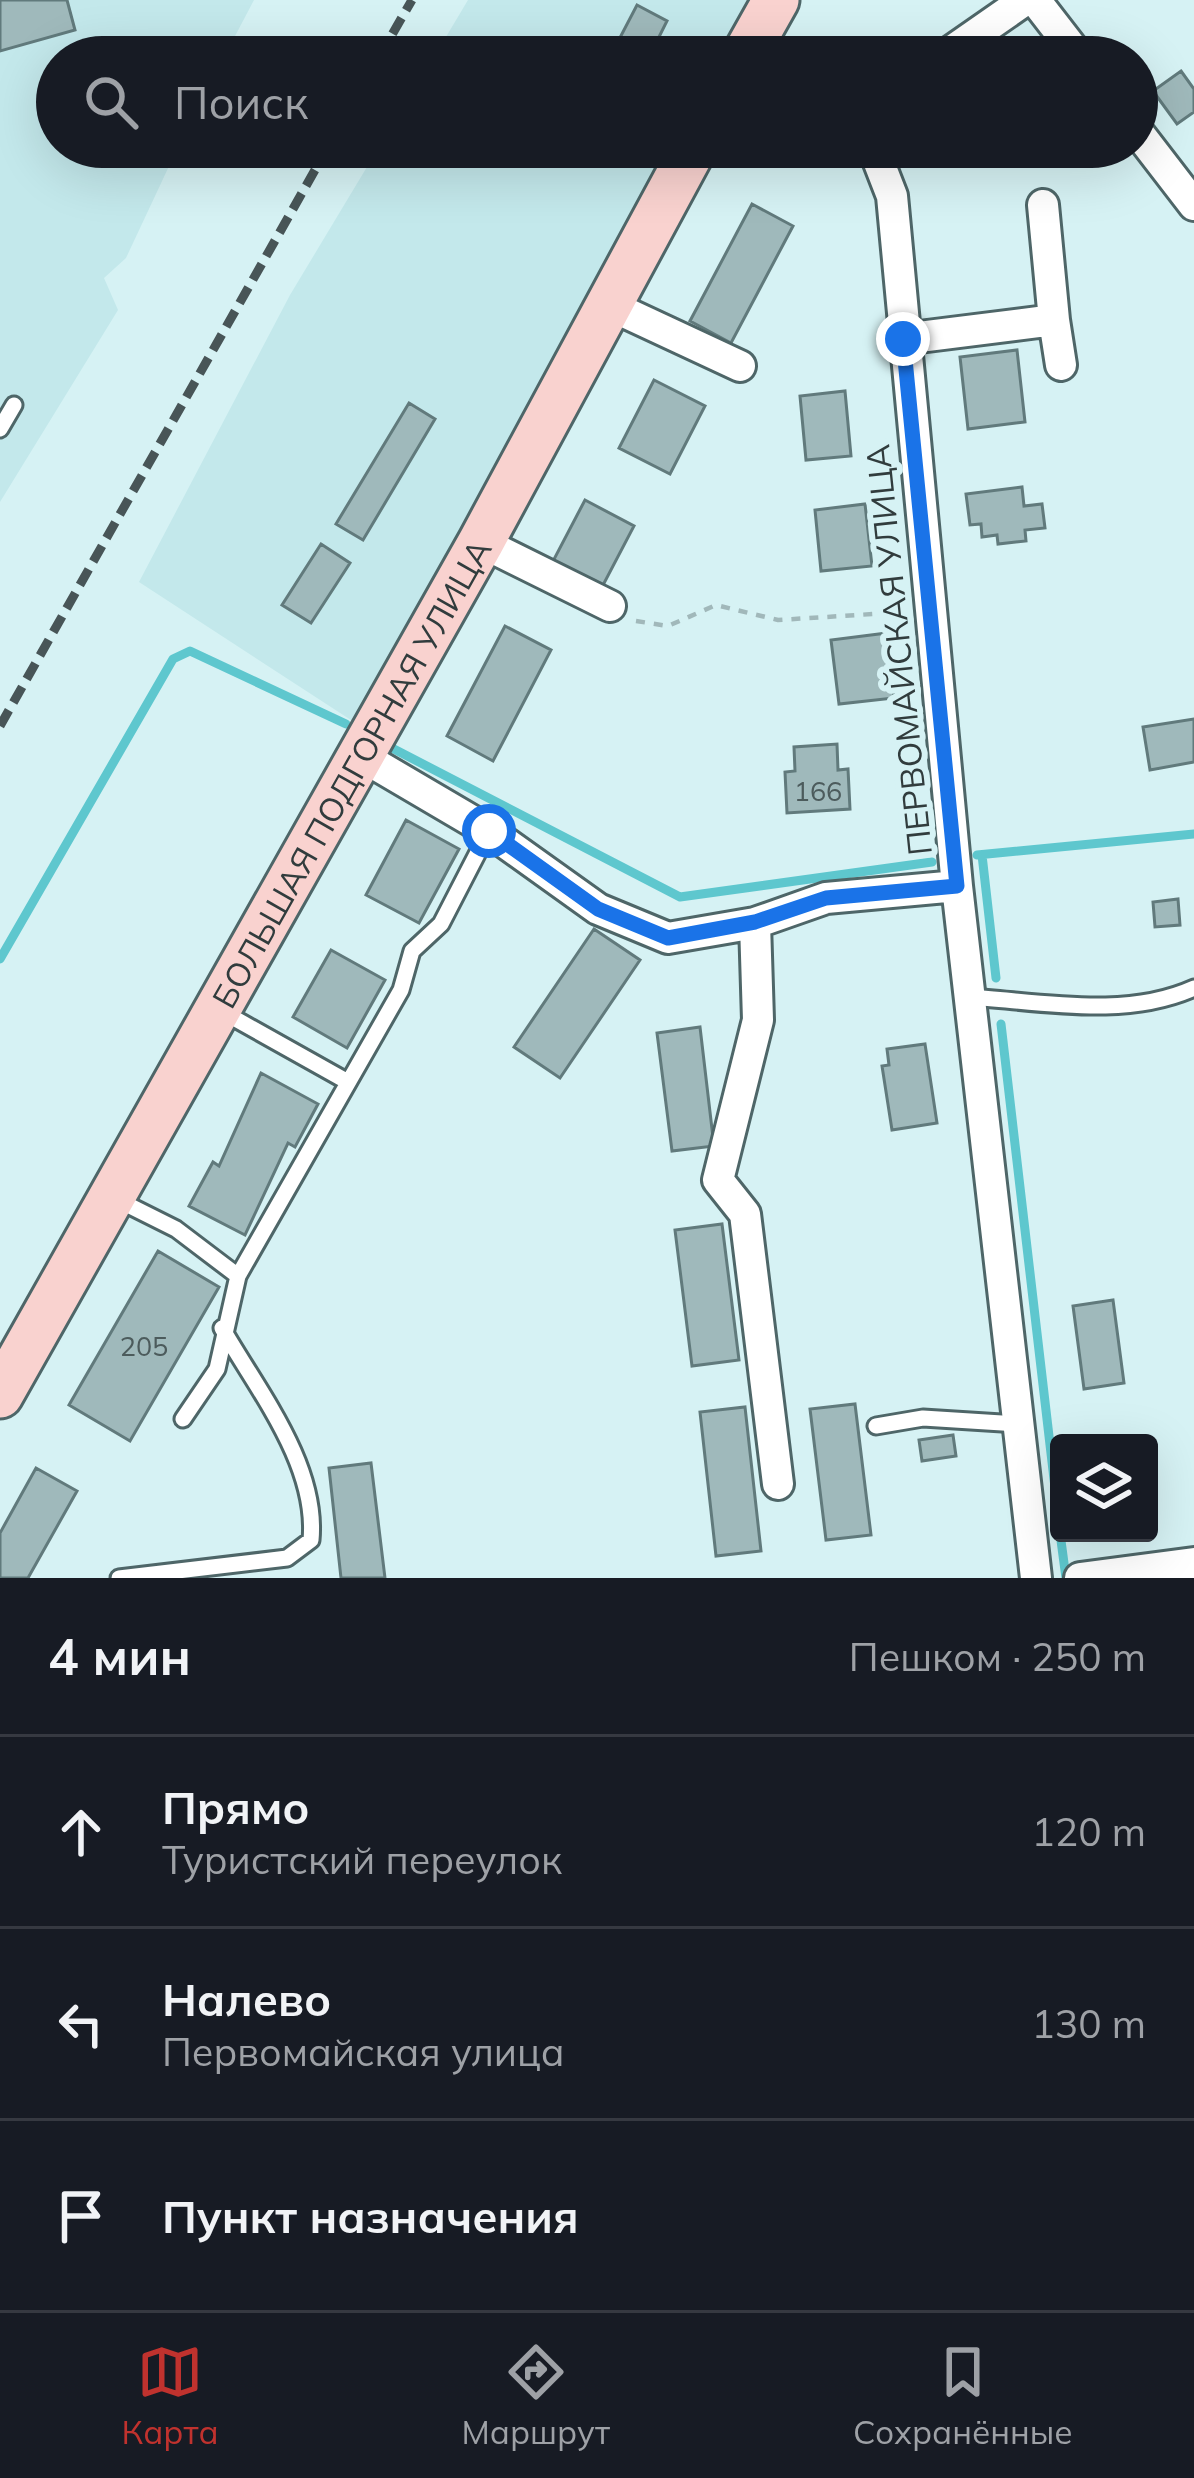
<!DOCTYPE html>
<html lang="ru">
<meta charset="utf-8">
<style>
body{margin:0;font-family:Mulish,sans-serif;background:#242831;color:#f1f3f6}
.controls{position:absolute;right:36px;bottom:36px;display:grid;overflow:hidden;border-radius:12px;box-shadow:0 12px 48px #0002}
.controls button{width:108px;height:108px;display:grid;place-items:center;padding:0;border:0;border-bottom:3px solid #363941;background:#171b24;color:#f1f3f6;font:60px sans-serif}
.stop{position:absolute;width:36px;height:36px;margin:-27px;border:9px solid #1a73e8;border-radius:50%;background:#fff}
.stop.end{background:#1a73e8;border-color:#fff;box-shadow:0 3px 12px #0008}
.list{margin:0;padding:0;list-style:none}
h2{display:flex;justify-content:space-between;align-items:center;height:156px;margin:0;padding:0 48px;font-size:51px}
h2 small{font-size:39px;font-weight:400;color:#9ea1a6}
.list li{display:grid;grid-template-columns:78px 1fr auto;gap:36px;align-items:center;box-sizing:border-box;height:192px;padding:0 48px;border-top:3px solid #363941}
.list b{display:block;font-size:45px;white-space:nowrap}
.list p{margin:0;font-size:39px;white-space:nowrap;color:#9ea1a6}
.list em{font-size:39px;font-style:normal;color:#9ea1a6}
.icon{flex:none;width:66px;height:66px;fill:none;stroke:currentColor;stroke-width:2;stroke-linecap:round;stroke-linejoin:round}
.map{position:relative;flex:none;width:1194px;height:1578px;overflow:hidden}
.search{position:absolute;background:#171b24;box-shadow:0 12px 48px #0002;left:36px;right:36px;top:36px;height:132px;display:flex;align-items:center;gap:30px;box-sizing:border-box;padding:0 42px;border-radius:66px;color:#9ea1a6;font-size:45px}
.sheet{height:732px;background:#171b24}
nav{display:flex;justify-content:space-around;align-items:center;box-sizing:border-box;height:168px;border-top:3px solid #363941;background:#171b24;font-size:33px;color:#9ea1a6}
nav a{display:grid;justify-items:center;gap:6px}
nav .on{color:#c0322e}
.map>svg:first-child{display:block}
.built{fill:#c3e8eb}
.lines{fill:none;stroke-linecap:round;stroke-linejoin:round}
.stream{stroke:#5ec7ce;stroke-width:9}
.building{fill:#9fb9bb;stroke:#617a7c;stroke-width:3}
.service-casing{stroke:#4e6668;stroke-width:21}
.minor-casing{stroke:#4e6668;stroke-width:36}
.secondary-casing{stroke:#4e6668;stroke-width:51}
.path{stroke:#a1b8ba;stroke-width:4.5;stroke-dasharray:9 9;stroke-linecap:butt}
.service{stroke:#fff;stroke-width:15}
.minor{stroke:#fff;stroke-width:30}
.secondary{stroke:#f9d2cf;stroke-width:45}
.rail{stroke:#485557;stroke-width:9;stroke-dasharray:18 9;stroke-linecap:butt}
.route{stroke:#1a73e8;stroke-width:15}
.labels{text-anchor:middle;dominant-baseline:central;stroke-width:12;stroke-linejoin:round;paint-order:stroke}
.number-label{font-size:27px;fill:#4c5b5c}
.street-label{font-size:33px;fill:#313c3d;stroke:#d6f2f4}
</style>
<div class="map">
<svg width="1194" height="1578" viewBox="0 0 1194 1578">
<rect width="100%" height="100%" fill="#d6f2f4"/>
<path class="built" d="M 0,0 L 254,0 L 224,57 L 57,57 L 57,147 L 178,147 L 126,258 L 104,278 L 118,310 L 0,502 Z
M 468,0 L 759,0 L 726,57 L 434,57 Z
M 379,147 L 676,147 L 354,722 L 139,582 L 290,295 Z"/>
<g class="lines">
<path class="stream" d="M 390,747 L 680,897 L 932,862
M 977,855 L 1194,834
M 982,855 L 996,978
M 0,959 L 173,659 L 190,651 L 346,724
M 1001,1024 L 1059,1522
M 1060,1533 L 1066,1578"/>
</g>
<path class="building" d="M 0,0 L 67,0 L 75,30 L 0,51 Z
M 637,5 L 667,21 L 649,57 L 625,57 L 613,51 Z
M 1181,71 L 1194,89 L 1194,112 L 1177,124 L 1153,91 Z
M 752,204 L 793,226 L 731,343 L 690,321 Z
M 1017,350 L 1025,422 L 968,429 L 960,357 Z
M 654,380 L 705,406 L 670,474 L 619,448 Z
M 845,391 L 851,456 L 806,460 L 800,396 Z
M 409,403 L 435,419 L 363,540 L 336,524 Z
M 1022,487 L 1024,506 L 1042,504 L 1045,528 L 1025,530 L 1026,541 L 998,544 L 997,535 L 982,537 L 981,524 L 970,525 L 966,494 Z
M 585,500 L 634,526 L 601,589 L 552,563 Z
M 865,504 L 872,566 L 821,571 L 815,510 Z
M 321,544 L 350,563 L 311,623 L 282,605 Z
M 505,626 L 551,650 L 493,761 L 447,736 Z
M 887,633 L 894,698 L 839,704 L 831,640 Z
M 1194,719 L 1194,762 L 1150,770 L 1143,727 Z
M 837,744 L 838,770 L 848,769 L 850,809 L 787,813 L 785,772 L 795,771 L 794,747 Z
M 406,820 L 459,849 L 419,923 L 366,895 Z
M 1178,899 L 1180,925 L 1155,927 L 1153,902 Z
M 594,929 L 640,960 L 560,1078 L 514,1047 Z
M 331,950 L 385,980 L 347,1048 L 293,1017 Z
M 700,1027 L 714,1146 L 672,1151 L 657,1033 Z
M 925,1044 L 937,1123 L 892,1130 L 882,1066 L 889,1065 L 887,1049 Z
M 261,1073 L 318,1104 L 295,1147 L 288,1143 L 245,1235 L 189,1206 L 213,1162 L 219,1166 Z
M 722,1224 L 739,1360 L 692,1366 L 675,1230 Z
M 158,1251 L 219,1287 L 130,1441 L 69,1405 Z
M 1113,1300 L 1124,1383 L 1084,1389 L 1073,1306 Z
M 855,1404 L 871,1535 L 826,1540 L 810,1409 Z
M 745,1407 L 761,1551 L 716,1556 L 700,1412 Z
M 953,1435 L 956,1456 L 922,1461 L 919,1440 Z
M 371,1463 L 385,1578 L 341,1578 L 329,1468 Z
M 36,1468 L 77,1491 L 28,1578 L 0,1578 L 0,1533 Z"/>
<g class="lines">
<defs>
<path id="service" d="M 0,429 L 14,405
M 970,997 C 1043,1002 1125,1019 1194,988
M 223,1012 L 348,1082
M 114,1198 L 176,1229 L 238,1276
M 183,1419 L 217,1369 L 238,1276 L 401,990 L 412,951 L 441,924 L 489,831
M 876,1426 L 923,1418 L 1018,1424
M 119,1578 L 287,1558 L 311,1540 C 318,1465 258,1391 222,1328"/>
<path id="minor" d="M 1035,0 L 1079,57
M 943,57 L 1025,0
M 1137,131 L 1194,205
M 873,147 L 892,196 L 957,886 L 1036,1578
M 607,304 L 740,366
M 1054,320 L 1061,365
M 903,339 L 1054,320 L 1043,205
M 481,542 L 610,606
M 358,754 L 489,831 L 598,909 L 668,938 L 755,923 L 826,898 L 957,886
M 755,923 L 758,1020 L 718,1180 L 745,1214 L 778,1484
M 1080,1578 L 1194,1563"/>
<g id="secondary">
<path d="M 744,57 L 776,0"/>
<path id="s1" d="M 0,1395 L 481,542 L 694,147"/>
</g>
</defs>
<use href="#service" class="service-casing"/>
<use href="#minor" class="minor-casing"/>
<use href="#secondary" class="secondary-casing"/>
<path class="path" d="M 636,621 L 668,626 L 716,605 L 778,620 L 905,612"/>
<use href="#service" class="service"/>
<use href="#minor" class="minor"/>
<use href="#secondary" class="secondary"/>
<path class="rail" d="M 379,57 L 412,0
M 0,726 L 328,147"/>
</g>
<g class="lines">
<path class="route" d="M 489,831 L 598,909 L 668,938 L 755,922 L 826,898 L 957,886 L 903,339"/>
</g>
<g class="labels">
<g class="number-label">
<text x="818" y="791">166</text>
<text x="144" y="1346">205</text>
</g>
<g class="street-label">
<text transform="translate(898 650) rotate(-96)">ПЕРВОМАЙСКАЯ УЛИЦА</text>
<text stroke="none"><textPath href="#s1" startOffset="714">БОЛЬШАЯ ПОДГОРНАЯ УЛИЦА</textPath></text>
</g>
</g>
</svg>
<div class="controls">
<button><svg class="icon" aria-label="layers" viewBox="0 0 24 24"><path d="M12 4l9 5-9 5-9-5zM3 14l9 5 9-5"/></svg></button>
</div>
<div class="stop" style="left:489px;top:831px"></div>
<div class="stop end" style="left:903px;top:339px"></div>
<div class="search"><svg class="icon" aria-label="search" viewBox="0 0 24 24"><circle cx="10" cy="10" r="6"/><path d="M15 15l6 6"/></svg>Поиск</div>
</div>
<section class="sheet">
<h2>4 мин<small>Пешком · 250 m</small></h2>
<ul class="list">
<li><svg class="icon" aria-label="ahead" viewBox="0 0 24 24"><path d="M12 20V5M6 11l6-6 6 6"/></svg><div><b>Прямо</b><p>Туристский переулок</p></div><em>120 m</em></li>
<li><svg class="icon" aria-label="left" viewBox="0 0 24 24"><path d="M17 20v-9H6M10 6l-5 5 5 5"/></svg><div><b>Налево</b><p>Первомайская улица</p></div><em>130 m</em></li>
<li><svg class="icon" aria-label="arrive" viewBox="0 0 24 24"><path d="M6 21V4h12l-3 4 3 4H6"/></svg><div><b>Пункт назначения</b></div></li>
</ul>
</section>
<nav>
<a class="on"><svg class="icon" aria-label="map" viewBox="0 0 24 24"><path d="M3 6l6-2 6 2 6-2v14l-6 2-6-2-6 2zM9 4v14M15 6v14"/></svg>Карта</a>
<a><svg class="icon" aria-label="directions" viewBox="0 0 24 24"><path d="M12 3l9 9-9 9-9-9zM9 14v-3h6M13 9l2 2-2 2"/></svg>Маршрут</a>
<a><svg class="icon" aria-label="saved" viewBox="0 0 24 24"><path d="M7 4h10v16l-5-4-5 4z"/></svg>Сохранённые</a>
</nav>
